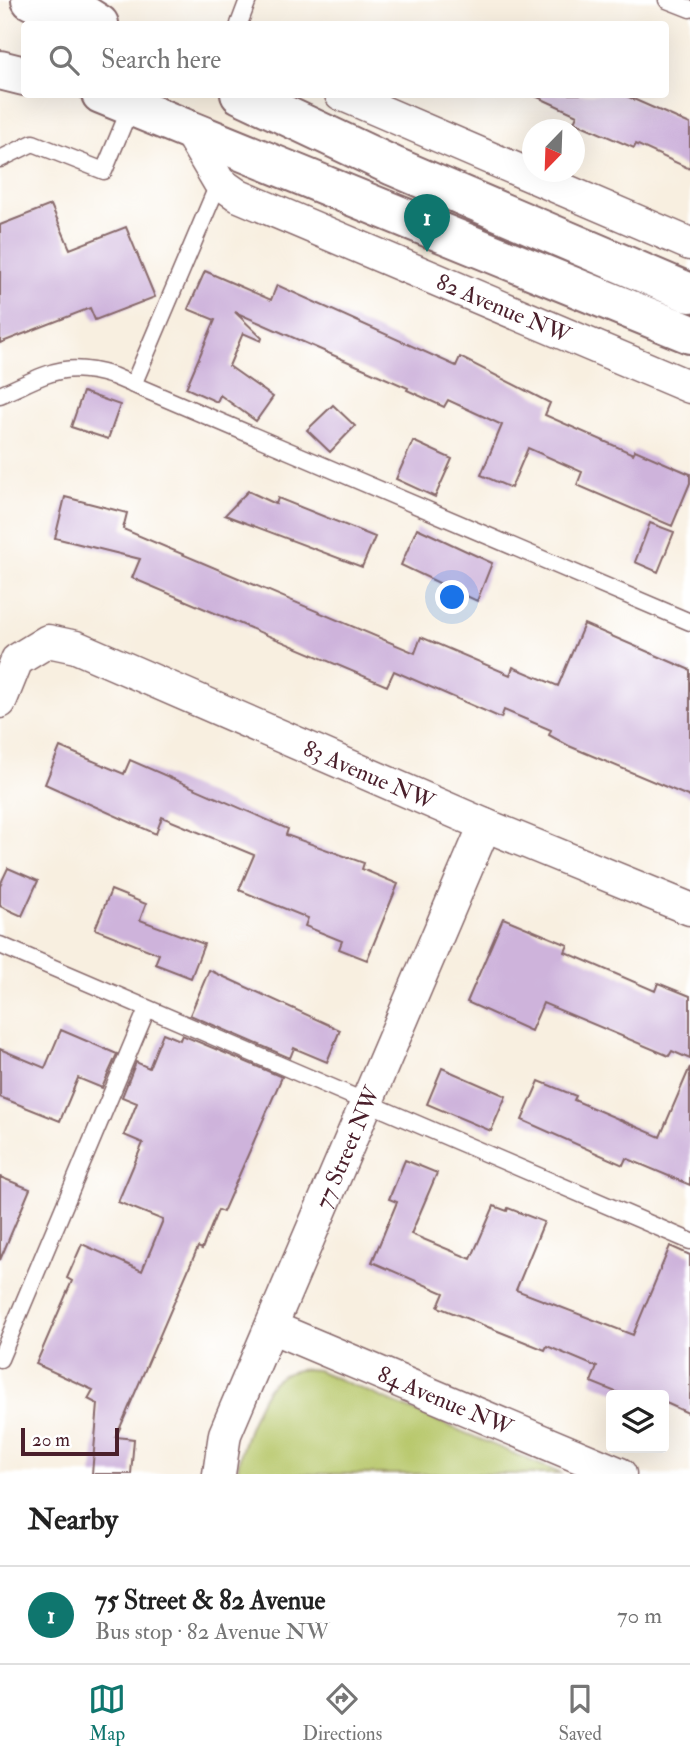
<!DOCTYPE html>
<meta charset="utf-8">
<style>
body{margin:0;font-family:"IM FELL Double Pica",serif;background:#f2f2f2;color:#222}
.controls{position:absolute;right:21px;bottom:21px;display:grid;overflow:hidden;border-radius:7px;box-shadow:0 7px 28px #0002}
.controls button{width:63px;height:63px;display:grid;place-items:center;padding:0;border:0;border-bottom:2px solid #e0e0e0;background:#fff;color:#222;font:35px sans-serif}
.compass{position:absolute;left:522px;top:119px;width:63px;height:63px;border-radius:50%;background:#fff;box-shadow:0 7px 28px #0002;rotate:203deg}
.scale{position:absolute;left:21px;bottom:18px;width:98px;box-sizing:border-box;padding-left:7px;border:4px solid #4a1f2b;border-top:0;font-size:19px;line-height:24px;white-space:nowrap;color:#4a1f2b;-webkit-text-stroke:5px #fff;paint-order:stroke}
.you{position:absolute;left:453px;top:598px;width:24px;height:24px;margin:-18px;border:5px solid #fff;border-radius:50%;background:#1a73e8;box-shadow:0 0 0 10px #1a73e833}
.badge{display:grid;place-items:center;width:46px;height:46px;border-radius:50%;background:#0f766e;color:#fff;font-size:23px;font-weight:700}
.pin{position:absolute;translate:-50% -58px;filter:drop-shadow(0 2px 4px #0008)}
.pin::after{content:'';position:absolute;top:37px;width:24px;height:21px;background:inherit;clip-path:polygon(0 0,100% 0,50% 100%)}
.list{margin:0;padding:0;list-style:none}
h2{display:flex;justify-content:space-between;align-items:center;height:91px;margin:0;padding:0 28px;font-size:30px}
h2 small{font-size:23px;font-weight:400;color:#767676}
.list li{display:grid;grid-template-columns:46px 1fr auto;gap:21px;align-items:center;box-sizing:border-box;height:98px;padding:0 28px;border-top:2px solid #e0e0e0}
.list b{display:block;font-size:26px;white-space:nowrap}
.list p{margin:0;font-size:23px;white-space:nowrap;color:#767676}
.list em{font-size:23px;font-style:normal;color:#767676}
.icon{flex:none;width:38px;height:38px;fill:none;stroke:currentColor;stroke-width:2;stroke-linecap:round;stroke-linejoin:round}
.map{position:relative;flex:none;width:690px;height:1474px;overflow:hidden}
.search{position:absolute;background:#fff;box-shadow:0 7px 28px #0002;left:21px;right:21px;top:21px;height:77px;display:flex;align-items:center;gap:18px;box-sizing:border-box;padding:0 24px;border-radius:7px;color:#767676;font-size:26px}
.sheet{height:189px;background:#fff}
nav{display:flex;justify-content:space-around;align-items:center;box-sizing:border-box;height:98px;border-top:2px solid #e0e0e0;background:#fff;font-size:19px;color:#767676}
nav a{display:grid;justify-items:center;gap:4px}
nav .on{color:#0f766e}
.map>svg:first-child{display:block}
.green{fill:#b7c76a;stroke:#80734a;stroke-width:2}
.building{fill:#ceb3db}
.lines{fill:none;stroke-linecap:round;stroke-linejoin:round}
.service-casing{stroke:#87686a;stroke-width:19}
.minor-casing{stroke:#87686a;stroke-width:35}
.secondary-casing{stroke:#87686a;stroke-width:42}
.primary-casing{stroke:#87686a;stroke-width:42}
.service{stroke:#fff;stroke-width:16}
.minor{stroke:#fff;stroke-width:32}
.secondary{stroke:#fff;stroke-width:38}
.primary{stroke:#fff;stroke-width:38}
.labels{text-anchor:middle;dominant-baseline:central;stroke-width:6;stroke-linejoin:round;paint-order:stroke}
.street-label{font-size:23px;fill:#4a1f2b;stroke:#fff}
</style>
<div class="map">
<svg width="690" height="1474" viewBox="0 0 690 1474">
<rect width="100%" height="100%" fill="#fff"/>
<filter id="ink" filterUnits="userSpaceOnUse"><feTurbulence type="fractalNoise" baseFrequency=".0143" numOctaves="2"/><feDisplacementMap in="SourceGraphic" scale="14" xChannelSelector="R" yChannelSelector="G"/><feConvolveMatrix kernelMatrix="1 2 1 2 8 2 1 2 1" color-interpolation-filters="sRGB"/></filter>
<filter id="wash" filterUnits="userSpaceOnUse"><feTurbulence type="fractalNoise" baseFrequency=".00686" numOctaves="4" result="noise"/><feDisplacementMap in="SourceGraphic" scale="28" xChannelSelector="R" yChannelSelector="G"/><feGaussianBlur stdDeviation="1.57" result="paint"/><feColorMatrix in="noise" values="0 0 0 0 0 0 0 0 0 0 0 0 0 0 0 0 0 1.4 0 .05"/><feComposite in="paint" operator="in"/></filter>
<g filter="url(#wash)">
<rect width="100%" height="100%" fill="#f8efe0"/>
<path class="green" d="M 306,1369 L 317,1370 L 562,1474 L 237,1474 C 239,1451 258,1396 275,1380 C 284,1373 295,1370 306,1369 Z"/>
<g id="blocks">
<path class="building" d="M 531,94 L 622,94 L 690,124 L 690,169 L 636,144 L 634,148 L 574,122 L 577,115 Z
M 51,205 L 70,249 L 126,227 L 155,297 L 95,320 L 90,308 L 0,343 L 0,225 Z
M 205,271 L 271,300 L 277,285 L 456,366 L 460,357 L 550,403 L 545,415 L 633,454 L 635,450 L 690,474 L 690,483 L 672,526 L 577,485 L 582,472 L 528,448 L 511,488 L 481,475 L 502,425 L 448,400 L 444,407 L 407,390 L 408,388 L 235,312 L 262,338 L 261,341 L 243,333 L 229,366 L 273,397 L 256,421 L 220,395 L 217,402 L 186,388 L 215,320 L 188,309 Z
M 83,392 L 120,405 L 108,439 L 71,427 Z
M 333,405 L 355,426 L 330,452 L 307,430 Z
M 413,441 L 452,459 L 435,497 L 396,479 Z
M 248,491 L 276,504 L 278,498 L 375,537 L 362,567 L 225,515 Z
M 65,497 L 127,513 L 123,529 L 415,653 L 421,637 L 510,675 L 513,667 L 558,686 L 584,624 L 690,670 L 690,797 L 569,746 L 549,735 L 551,730 L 504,710 L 501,718 L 394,671 L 387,686 L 132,578 L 140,559 L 55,538 Z
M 650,523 L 674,532 L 658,572 L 635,562 Z
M 417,528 L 492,563 L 477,601 L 401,565 Z
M 60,747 L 124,774 L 130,760 L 288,829 L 286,835 L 364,863 L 362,869 L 398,884 L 367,960 L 339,949 L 342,941 L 305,926 L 308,918 L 239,890 L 254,855 L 162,817 L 156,834 L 45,784 Z
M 8,868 L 38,881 L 22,916 L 0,906 L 0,885 Z
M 111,890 L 146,904 L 140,920 L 204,944 L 191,978 L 155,964 L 159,954 L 95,929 Z
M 503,918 L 568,945 L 565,952 L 655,991 L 658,983 L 690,996 L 690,1059 L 672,1051 L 669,1056 L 543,1003 L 531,1031 L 467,1002 Z
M 209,970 L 340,1030 L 327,1062 L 294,1048 L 290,1058 L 190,1015 Z
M 61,1030 L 117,1054 L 102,1088 L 78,1078 L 60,1121 L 0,1097 L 0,1049 L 45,1068 Z
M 163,1033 L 180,1040 L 182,1035 L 282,1077 L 223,1212 L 218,1210 L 202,1249 L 198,1247 L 116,1437 L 134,1439 L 131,1474 L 92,1474 L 98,1404 L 88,1399 L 93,1390 L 36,1364 L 72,1281 L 67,1278 L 82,1244 L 142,1271 L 163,1220 L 118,1202 L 143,1143 L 124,1135 L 137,1103 L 122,1097 L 136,1062 L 149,1068 Z
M 690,1067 L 690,1185 L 626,1158 L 623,1165 L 522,1120 L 539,1081 L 576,1096 L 574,1100 L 660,1137 Z
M 442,1068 L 506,1096 L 491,1131 L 427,1104 Z
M 405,1160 L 437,1173 L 411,1234 L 471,1259 L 494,1206 L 507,1211 L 508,1208 L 544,1222 L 516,1290 L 633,1335 L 670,1246 L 690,1255 L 690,1414 L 664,1402 L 664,1395 L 623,1395 L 591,1382 L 597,1367 L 547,1346 L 545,1350 L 438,1307 L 444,1293 L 372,1262 L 397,1202 L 389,1199 Z
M 0,1177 L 30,1189 L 0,1260 Z"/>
</g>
</g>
<g filter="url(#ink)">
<use href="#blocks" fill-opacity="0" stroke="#87686a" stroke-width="2"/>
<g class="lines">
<defs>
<path id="service" d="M 667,0 L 690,9
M 239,24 L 248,0
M 0,159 L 33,143 L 104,171 L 131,106
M 133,385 L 219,182
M 0,395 C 47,375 61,360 113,376 L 690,622
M 0,945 L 690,1241
M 0,1359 L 147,1009"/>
<g id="minor">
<path d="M 341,94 L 690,244"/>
<path id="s1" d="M 189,131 L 219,182 L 239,196 L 690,387"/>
<path id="s2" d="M 0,702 L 17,660 L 48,641 L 76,647 L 485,825 L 690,909"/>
<path id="s3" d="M 271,1327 L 620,1474"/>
<path id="s4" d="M 219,1474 L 225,1434 L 485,825"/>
</g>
<path id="secondary" d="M 31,0 L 87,24
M 101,94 L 690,334
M 240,94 L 393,166 L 690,293"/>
<path id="primary" d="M 61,0 L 99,24
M 0,70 L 24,76"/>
</defs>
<use href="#service" class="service-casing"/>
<use href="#minor" class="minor-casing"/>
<use href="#secondary" class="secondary-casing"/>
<use href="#primary" class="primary-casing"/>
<use href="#service" class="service"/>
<use href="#minor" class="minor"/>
<use href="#secondary" class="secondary"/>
<use href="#primary" class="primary"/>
</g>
</g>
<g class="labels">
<g class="street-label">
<text stroke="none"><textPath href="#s1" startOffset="371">82 Avenue NW</textPath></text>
<text stroke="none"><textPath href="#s2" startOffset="430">83 Avenue NW</textPath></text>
<text stroke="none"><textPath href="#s4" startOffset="352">77 Street NW</textPath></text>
<text stroke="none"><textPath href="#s3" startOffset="189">84 Avenue NW</textPath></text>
</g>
</g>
</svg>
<div class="controls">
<button><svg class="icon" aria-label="layers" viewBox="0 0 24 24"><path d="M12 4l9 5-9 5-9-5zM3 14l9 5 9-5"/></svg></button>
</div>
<svg class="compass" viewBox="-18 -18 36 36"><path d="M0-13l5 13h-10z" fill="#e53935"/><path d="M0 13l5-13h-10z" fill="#767676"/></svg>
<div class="scale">20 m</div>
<div class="you"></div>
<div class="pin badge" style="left:427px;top:252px">1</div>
<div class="search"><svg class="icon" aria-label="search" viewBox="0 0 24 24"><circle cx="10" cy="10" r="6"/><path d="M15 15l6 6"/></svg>Search here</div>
</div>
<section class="sheet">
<h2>Nearby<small></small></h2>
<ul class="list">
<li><span class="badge">1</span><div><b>75 Street &amp; 82 Avenue</b><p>Bus stop · 82 Avenue NW</p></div><em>70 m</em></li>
</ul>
</section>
<nav>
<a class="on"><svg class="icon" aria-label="map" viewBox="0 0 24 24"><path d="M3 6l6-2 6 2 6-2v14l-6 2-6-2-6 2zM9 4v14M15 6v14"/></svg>Map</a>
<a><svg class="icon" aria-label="directions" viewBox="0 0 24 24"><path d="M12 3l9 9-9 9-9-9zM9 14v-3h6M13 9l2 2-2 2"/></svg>Directions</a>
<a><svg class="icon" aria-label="saved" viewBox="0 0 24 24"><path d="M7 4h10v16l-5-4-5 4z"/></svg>Saved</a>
</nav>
